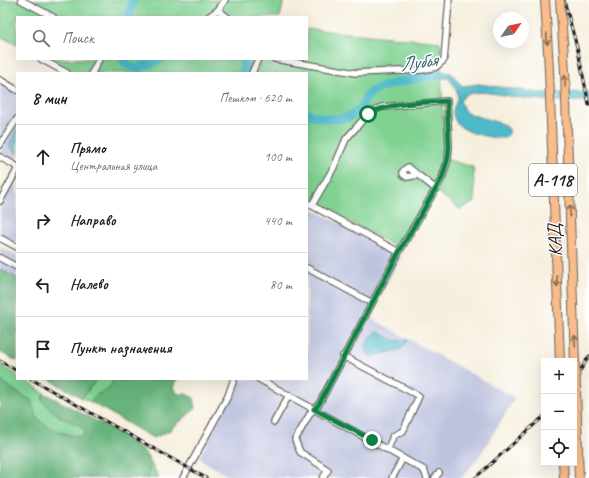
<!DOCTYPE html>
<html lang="ru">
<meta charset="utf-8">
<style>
body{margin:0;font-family:Caveat,sans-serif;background:#f6f6f6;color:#202124}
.controls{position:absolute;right:12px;bottom:12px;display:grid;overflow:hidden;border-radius:0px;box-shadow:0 4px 16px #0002}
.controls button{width:36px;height:36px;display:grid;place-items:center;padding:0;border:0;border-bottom:1px solid #e0e0e0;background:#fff;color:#202124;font:20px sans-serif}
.compass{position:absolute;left:493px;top:12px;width:36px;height:36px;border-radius:50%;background:#fff;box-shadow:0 4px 16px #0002;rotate:56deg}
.stop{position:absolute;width:12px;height:12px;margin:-9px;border:3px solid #0b8043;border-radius:50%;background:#fff}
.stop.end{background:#0b8043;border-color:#fff;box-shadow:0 1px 4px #0008}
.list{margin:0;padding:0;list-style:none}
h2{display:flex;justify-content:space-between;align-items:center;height:52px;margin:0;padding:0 16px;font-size:17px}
h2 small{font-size:13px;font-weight:400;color:#757577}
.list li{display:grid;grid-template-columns:26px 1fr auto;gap:12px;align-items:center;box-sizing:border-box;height:64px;padding:0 16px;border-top:1px solid #e0e0e0}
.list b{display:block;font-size:15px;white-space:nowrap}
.list p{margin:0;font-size:13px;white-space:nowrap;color:#757577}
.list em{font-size:13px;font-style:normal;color:#757577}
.icon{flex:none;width:22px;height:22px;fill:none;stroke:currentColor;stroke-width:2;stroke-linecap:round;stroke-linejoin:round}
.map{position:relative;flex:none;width:589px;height:478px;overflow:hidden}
.search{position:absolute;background:#fff;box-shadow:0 4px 16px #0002;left:16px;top:16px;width:292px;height:44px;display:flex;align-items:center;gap:10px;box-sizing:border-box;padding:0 14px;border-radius:0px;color:#757577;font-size:15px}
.panel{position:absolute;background:#fff;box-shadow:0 4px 16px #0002;left:16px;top:72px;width:292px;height:308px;border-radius:0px}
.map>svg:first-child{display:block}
.industrial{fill:#bdc3de}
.green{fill:#80d192;stroke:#4e7657}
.forest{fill:#68b37c;stroke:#42684c}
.water{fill:#4db9c9;stroke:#346a72}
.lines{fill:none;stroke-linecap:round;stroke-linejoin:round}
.river{stroke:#4db9c9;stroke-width:9}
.minor-casing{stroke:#686660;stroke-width:8}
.highway-casing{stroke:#686660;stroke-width:10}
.minor{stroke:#fff;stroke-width:5.5}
.highway{stroke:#f9bc8a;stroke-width:8}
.rail-casing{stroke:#1c1c1c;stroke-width:3}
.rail{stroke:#fff;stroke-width:1.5;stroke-dasharray:4.5;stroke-linecap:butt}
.highway-bridge-casing{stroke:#686660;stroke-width:10;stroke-linecap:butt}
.highway-bridge{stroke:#f9bc8a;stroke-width:8}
.oneway{stroke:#8a6c53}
.route{stroke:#0b8043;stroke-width:5}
.labels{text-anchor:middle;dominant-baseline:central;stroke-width:3;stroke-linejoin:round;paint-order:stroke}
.shield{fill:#fff;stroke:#606060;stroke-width:1}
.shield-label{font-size:18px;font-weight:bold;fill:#1c1c1c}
.street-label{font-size:19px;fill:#1c1c1c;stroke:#fff}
.water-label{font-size:20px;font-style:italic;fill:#32636a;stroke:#fff}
</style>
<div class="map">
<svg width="589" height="478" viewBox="0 0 589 478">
<rect width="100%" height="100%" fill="#fff"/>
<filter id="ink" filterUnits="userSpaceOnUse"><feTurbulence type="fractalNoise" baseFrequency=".025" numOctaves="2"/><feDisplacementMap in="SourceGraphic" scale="8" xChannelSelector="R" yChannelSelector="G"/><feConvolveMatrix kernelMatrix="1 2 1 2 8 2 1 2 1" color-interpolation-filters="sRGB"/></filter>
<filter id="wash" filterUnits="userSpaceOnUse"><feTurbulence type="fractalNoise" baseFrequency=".012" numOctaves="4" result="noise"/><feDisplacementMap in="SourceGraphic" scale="16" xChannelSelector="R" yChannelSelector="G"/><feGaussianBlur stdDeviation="0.9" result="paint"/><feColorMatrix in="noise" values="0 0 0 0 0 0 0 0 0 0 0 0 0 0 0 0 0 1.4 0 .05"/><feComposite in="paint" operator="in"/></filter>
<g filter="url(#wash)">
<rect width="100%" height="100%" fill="#f6efdd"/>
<path class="industrial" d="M 0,84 L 17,94 L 17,115 L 0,141 Z
M 17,125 L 17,164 L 0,155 L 0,152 Z
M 12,183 L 17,186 L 17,243 L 0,234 L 0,206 Z
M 307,206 L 401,257 L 369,317 L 515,398 L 480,455 L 462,478 L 231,478 L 199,458 L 240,379 L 307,379 Z
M 0,247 L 17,256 L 17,278 L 0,269 Z"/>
<path class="green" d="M 0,0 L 284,0 L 280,17 L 17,17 L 17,45 L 0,36 Z
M 307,29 L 440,42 L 445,159 L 473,167 L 475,202 L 460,209 L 433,189 L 396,247 L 307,199 L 307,73 L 70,73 L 44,59 L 307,59 Z
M 0,365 L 17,375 L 17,379 L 24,379 L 48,396 L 143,449 L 159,478 L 0,478 Z
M 95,379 L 114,379 C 108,396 96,390 91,402 L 82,398 L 93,384 Z"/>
<path class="forest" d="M 0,269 L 17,278 L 17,361 L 0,352 Z
M 49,379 L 95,379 L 93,384 L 82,398 Z
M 114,379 L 178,379 L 173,387 L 178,394 L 186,394 L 194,398 L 195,409 L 169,431 L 153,438 L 91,402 C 96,390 108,396 114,379 Z
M 0,380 L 15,391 L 31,400 C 33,406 35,416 39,420 C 46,428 74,438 83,436 L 85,432 L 81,426 L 60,417 L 42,401 L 43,394 L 48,395 L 124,436 L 150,462 L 148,477 L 150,478 L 0,478 Z"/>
<path class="water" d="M 438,71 L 451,73 L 462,86 L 479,84 L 540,93 L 589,92 L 589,100 C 568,103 544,100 523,98 C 504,97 484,88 465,95 L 460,101 L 466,113 L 503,124 L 509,129 L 509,134 L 505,138 C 491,138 460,134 454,118 C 448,102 469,102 448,78 L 426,79 L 424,75 Z
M 17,128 L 17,154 L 9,145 Z
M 378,332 L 396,341 L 408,340 L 401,349 L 371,357 L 366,351 C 366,343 370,335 378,332 Z"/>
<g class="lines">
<path class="river" d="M 129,17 L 132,0
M 123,59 L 127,65 L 136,69 L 161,59
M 242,59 L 245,68 L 242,73
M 307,113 C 320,119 345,123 357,112 C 363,107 365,97 371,92 C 387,82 418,79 437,74"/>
</g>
</g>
<g filter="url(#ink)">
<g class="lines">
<defs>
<path id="minor" d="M 21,0 L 53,17
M 218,10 L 227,17
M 208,17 L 218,10 L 225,0
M 41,59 L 67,73
M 275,59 L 356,73 L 422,70 L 436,67 L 444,60 L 449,0
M 92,73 L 99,59
M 252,73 L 258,59
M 0,80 L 17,90
M 0,145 L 17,119
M 0,157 L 16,166 L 17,170 L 0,201
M 418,175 L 408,167 L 403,171 L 403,174 L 407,177 L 418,175 L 436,189
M 307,203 L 399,252
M 312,205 L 334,167 L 346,139 L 368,114 L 382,107 L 447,101 L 449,147 L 448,159 L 442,178 L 399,252 L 319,404 L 311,412 L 295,440 L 300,452 L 328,470 L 323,478
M 0,238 L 17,247
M 0,258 L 17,267
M 307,268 L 372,303
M 343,356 L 419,396 L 403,431 L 393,436 L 388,449
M 259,379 L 424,470 L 427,478
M 274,422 L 289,395
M 183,478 L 228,396 L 234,379
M 392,478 L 403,458
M 435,478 L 439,473"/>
<path id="highway" d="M 545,0 L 549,70 L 560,361
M 563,463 L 564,478"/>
</defs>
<use href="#minor" class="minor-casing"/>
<use href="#highway" class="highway-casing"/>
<use href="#minor" class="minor"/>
<use href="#highway" class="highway"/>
<defs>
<path id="rail" d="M 564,0 L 578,51 L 589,105
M 0,361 L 17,371
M 31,379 L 206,478
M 574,381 L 589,356
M 475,478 L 544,416"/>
</defs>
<use href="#rail" class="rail-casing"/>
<use href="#rail" class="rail"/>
<defs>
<path id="highway-bridge" d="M 560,0 L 565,71 L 579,478"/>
</defs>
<use href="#highway-bridge" class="highway-bridge-casing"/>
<use href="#highway-bridge" class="highway-bridge"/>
</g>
<defs><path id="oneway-shaft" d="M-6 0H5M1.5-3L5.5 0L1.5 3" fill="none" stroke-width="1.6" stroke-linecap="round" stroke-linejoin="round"/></defs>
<g class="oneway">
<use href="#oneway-shaft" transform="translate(547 39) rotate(87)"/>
<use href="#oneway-shaft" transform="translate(565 81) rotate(-92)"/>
<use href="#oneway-shaft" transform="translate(570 211) rotate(-92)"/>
<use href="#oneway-shaft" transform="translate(557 281) rotate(88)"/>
<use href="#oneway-shaft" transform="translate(575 341) rotate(-92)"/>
</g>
</g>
<g class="lines" filter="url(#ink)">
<path class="route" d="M 368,114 C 392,102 420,103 447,101 L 449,147 L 448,158 L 442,178 L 399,252 L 319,404 L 314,409 L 372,440"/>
</g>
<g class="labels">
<rect class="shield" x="529" y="164" width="48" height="32" rx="3"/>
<g class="shield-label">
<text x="553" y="180">А-118</text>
</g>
<g class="street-label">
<text transform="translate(555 240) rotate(-92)">КАД</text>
</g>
<g class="water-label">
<text transform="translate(418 62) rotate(-8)">Лубья</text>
</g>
</g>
</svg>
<div class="controls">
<button>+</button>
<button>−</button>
<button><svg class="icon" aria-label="locate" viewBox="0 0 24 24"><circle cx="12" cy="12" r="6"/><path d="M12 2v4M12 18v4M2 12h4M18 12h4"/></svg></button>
</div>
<svg class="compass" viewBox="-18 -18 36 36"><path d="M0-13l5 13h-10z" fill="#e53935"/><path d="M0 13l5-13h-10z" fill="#757577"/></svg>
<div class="stop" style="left:368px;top:114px"></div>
<div class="stop end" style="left:372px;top:440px"></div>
<div class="search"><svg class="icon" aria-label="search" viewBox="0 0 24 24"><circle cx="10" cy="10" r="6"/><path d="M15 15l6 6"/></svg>Поиск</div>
<section class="panel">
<h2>8 мин<small>Пешком · 620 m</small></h2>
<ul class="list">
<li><svg class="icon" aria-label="ahead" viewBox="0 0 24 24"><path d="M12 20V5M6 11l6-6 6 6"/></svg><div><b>Прямо</b><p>Центральная улица</p></div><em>100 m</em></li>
<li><svg class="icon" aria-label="right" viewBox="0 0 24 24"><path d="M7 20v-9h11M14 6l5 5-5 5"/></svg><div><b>Направо</b></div><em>440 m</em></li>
<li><svg class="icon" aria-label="left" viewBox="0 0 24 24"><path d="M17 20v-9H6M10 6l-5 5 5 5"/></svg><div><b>Налево</b></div><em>80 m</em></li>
<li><svg class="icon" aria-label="arrive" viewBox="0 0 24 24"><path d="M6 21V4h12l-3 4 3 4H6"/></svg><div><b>Пункт назначения</b></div></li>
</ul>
</section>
</div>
